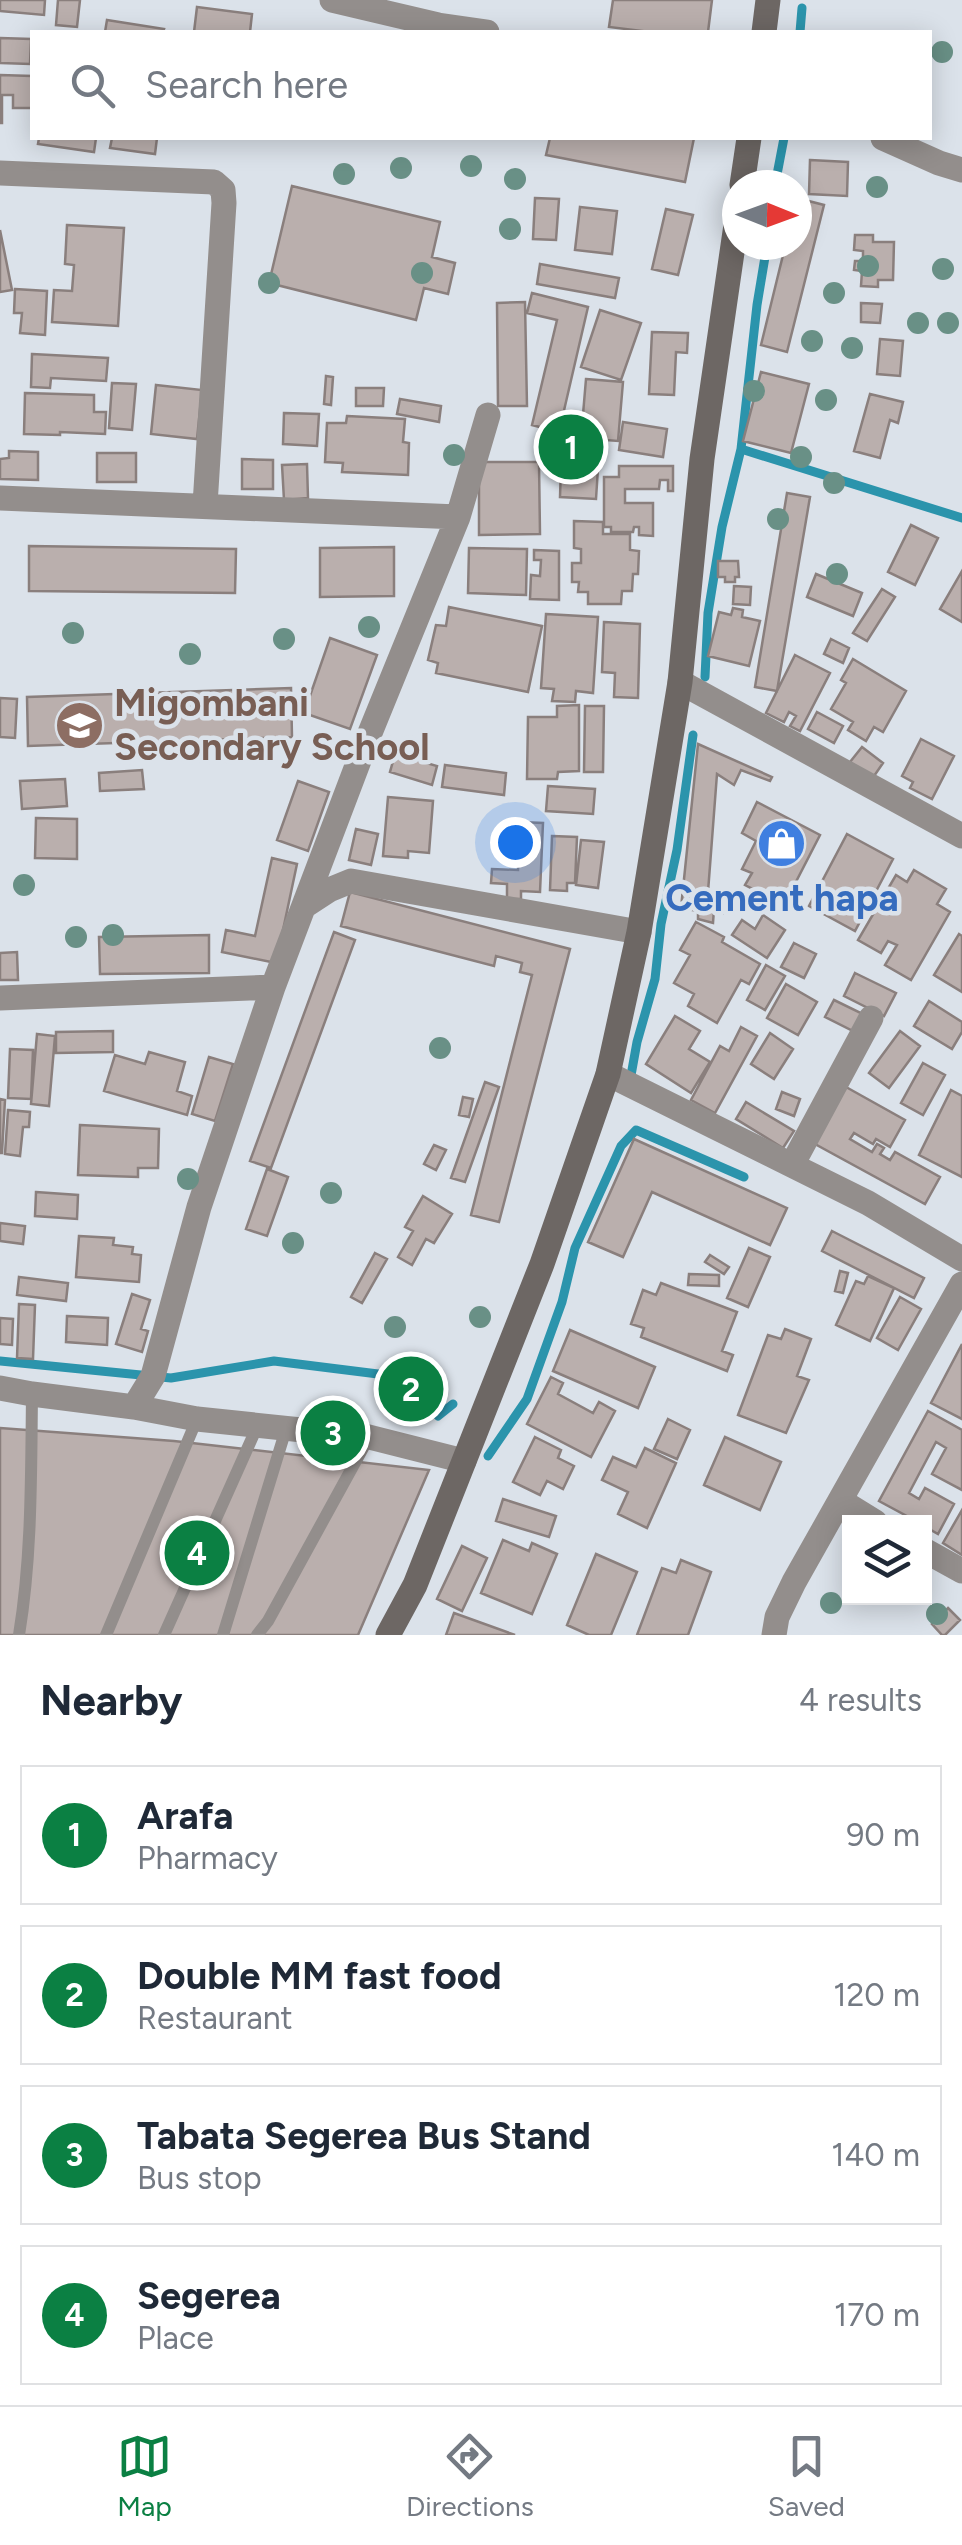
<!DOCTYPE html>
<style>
body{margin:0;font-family:Figtree,sans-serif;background:#f2f2f3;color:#1f2937}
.controls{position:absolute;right:30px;bottom:30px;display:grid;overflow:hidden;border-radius:0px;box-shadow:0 5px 25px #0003}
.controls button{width:90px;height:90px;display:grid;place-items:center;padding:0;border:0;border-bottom:2px solid #e0e1e3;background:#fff;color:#1f2937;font:50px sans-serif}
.compass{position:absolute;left:722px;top:170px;width:90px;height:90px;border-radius:50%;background:#fff;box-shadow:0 5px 25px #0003;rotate:91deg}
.you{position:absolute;left:515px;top:842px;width:35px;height:35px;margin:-25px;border:8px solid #fff;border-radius:50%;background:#1a73e8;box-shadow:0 0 0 15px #1a73e833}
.badge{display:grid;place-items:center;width:65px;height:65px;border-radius:50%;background:#0b8043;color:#fff;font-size:32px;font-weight:700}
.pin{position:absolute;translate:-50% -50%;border:5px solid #fff;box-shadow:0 2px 10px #0006}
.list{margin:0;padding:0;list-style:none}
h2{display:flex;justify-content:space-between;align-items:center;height:130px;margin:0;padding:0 40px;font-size:42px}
h2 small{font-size:32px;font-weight:400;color:#747a83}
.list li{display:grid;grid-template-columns:65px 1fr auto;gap:30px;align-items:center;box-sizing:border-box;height:140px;margin:0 20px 20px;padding:0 20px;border:2px solid #e0e1e3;border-radius:0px}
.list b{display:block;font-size:38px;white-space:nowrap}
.list p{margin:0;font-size:32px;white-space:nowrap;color:#747a83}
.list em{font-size:32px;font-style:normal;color:#747a83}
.icon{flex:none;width:55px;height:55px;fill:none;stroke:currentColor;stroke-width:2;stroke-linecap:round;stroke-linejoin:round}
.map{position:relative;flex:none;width:962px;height:1635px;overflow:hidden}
.search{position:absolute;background:#fff;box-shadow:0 5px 25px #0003;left:30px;right:30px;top:30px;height:110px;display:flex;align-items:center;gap:25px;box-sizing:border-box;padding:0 35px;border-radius:0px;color:#747a83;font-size:38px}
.sheet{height:770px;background:#fff}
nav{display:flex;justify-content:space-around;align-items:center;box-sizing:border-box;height:140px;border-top:2px solid #e0e1e3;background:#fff;font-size:28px;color:#747a83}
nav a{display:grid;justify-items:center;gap:5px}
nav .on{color:#0b8043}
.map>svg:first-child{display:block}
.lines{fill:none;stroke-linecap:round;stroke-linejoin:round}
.stream{stroke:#2b94ac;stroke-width:9}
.building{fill:#baafad;stroke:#8a7f7d;stroke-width:2.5}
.service{stroke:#938e8c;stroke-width:12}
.minor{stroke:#938e8c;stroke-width:25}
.secondary{stroke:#6d6764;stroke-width:25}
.tree{fill:#699086}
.labels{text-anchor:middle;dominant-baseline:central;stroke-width:9;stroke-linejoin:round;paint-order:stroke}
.education-label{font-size:38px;font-weight:bold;fill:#785e54;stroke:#dbe2ea;text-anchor:start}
.shop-label{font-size:38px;font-weight:bold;fill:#366cbe;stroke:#dbe2ea}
</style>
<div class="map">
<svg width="962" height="1635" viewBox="0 0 962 1635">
<rect width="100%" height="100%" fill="#dbe2ea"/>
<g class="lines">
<path class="stream" d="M 800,32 L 802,8
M 775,185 L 784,138
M 741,449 L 962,518
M 705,677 L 708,613 L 722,527 L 741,449 L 757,305 L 767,245
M 630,1081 L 637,1042 L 655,979 L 661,924 L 677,850 L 693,735
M 0,1361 L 171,1378 L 274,1361 L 402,1377 L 438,1416 L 453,1404
M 488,1456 L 527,1399 L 562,1302 L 575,1248 L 621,1146 L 636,1130 L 744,1177"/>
</g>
<path class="building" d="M 0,0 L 45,0 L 44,15 L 0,11 Z
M 58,0 L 80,0 L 77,27 L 56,25 Z
M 613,0 L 712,0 L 708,32 L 650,32 L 609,27 Z
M 197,7 L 252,14 L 250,32 L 194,32 Z
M 107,20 L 164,29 L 163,32 L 105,32 Z
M 0,38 L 31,39 L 30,64 L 0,63 Z
M 0,75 L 32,76 L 32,108 L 13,108 L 13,95 L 2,95 L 2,123 L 0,123 Z
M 39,138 L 96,138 L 94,152 L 38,144 Z
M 112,138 L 157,138 L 155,154 L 110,148 Z
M 550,138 L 694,138 L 685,182 L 546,155 Z
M 810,160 L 848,162 L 847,196 L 809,194 Z
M 292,186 L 440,222 L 432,257 L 455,263 L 448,294 L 424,288 L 416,320 L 269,283 Z
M 535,198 L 559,199 L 556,240 L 533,239 Z
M 797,198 L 824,205 L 787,352 L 761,345 L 784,251 L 767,247 L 797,245 Z
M 580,207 L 617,211 L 612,254 L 575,250 Z
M 666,209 L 693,215 L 678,275 L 652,269 Z
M 67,225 L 124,228 L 118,326 L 52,322 L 54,290 L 72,291 L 74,265 L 65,264 Z
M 0,230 L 12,290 L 0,292 Z
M 855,235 L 873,235 L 873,242 L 894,242 L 893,280 L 878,280 L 878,287 L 861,286 L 862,271 L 854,270 L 855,261 L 863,261 L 863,251 L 854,250 Z
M 540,264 L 619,278 L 615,298 L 537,284 Z
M 15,289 L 47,291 L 45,335 L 20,333 L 22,313 L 14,313 Z
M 532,293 L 588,307 L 559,432 L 532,425 L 557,320 L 527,313 Z
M 525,302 L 527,406 L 498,406 L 497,303 Z
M 861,303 L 882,304 L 880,323 L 861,322 Z
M 600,310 L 641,323 L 621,380 L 581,367 Z
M 652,332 L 688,333 L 687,353 L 676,352 L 674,395 L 649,394 Z
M 880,339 L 903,341 L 900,376 L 877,374 Z
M 32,354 L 108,358 L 106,381 L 51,378 L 50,388 L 31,387 Z
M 761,372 L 809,384 L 791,453 L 743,441 Z
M 326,376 L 333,377 L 331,405 L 324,404 Z
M 586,379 L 623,382 L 618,441 L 581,438 Z
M 112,383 L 136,384 L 132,430 L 109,428 Z
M 156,385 L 202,390 L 197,439 L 151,434 Z
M 356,388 L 384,388 L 383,406 L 356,406 Z
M 25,393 L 94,395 L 94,412 L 106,412 L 105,434 L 60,432 L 60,435 L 24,434 Z
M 870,394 L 903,402 L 898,423 L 890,420 L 880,458 L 854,451 Z
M 400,399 L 441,406 L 439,422 L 397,414 Z
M 284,413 L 319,414 L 317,446 L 283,444 Z
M 347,416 L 405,419 L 403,442 L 409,443 L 408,475 L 342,472 L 343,463 L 325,462 L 327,423 L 346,423 Z
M 623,422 L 667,429 L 663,457 L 619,450 Z
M 9,451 L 38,452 L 38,480 L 0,479 L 0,459 L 9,458 Z
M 97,453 L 136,453 L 136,482 L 97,482 Z
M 242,459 L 273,460 L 273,489 L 242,489 Z
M 479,462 L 539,462 L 540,534 L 479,535 Z
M 307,464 L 308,498 L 284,500 L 282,465 Z
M 561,466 L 598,468 L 596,499 L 560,497 Z
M 619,466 L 673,466 L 673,491 L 668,491 L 668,480 L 660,480 L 659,489 L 625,489 L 625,503 L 653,503 L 653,536 L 639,535 L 639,527 L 634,527 L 633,532 L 611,532 L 611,527 L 604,527 L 604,477 L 619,477 Z
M 787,493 L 810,497 L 777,691 L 755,687 Z
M 574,521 L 603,522 L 603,534 L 630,534 L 630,550 L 639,551 L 638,574 L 633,574 L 632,591 L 622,591 L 621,604 L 588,604 L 588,592 L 578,592 L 579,582 L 572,582 L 572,563 L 581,563 L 581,549 L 574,548 Z
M 911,525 L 938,538 L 915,585 L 888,572 Z
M 29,546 L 236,549 L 235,593 L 29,591 Z
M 394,547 L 394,596 L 320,597 L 320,548 Z
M 469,548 L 527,549 L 526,595 L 468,593 Z
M 534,550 L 559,551 L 559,600 L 530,599 L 531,575 L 540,576 L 541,560 L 534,560 Z
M 718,561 L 738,561 L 739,577 L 735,577 L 735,582 L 725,582 L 725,577 L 718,577 Z
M 962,571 L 962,622 L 940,609 Z
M 816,574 L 862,593 L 853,616 L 807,597 Z
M 734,586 L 751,587 L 750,605 L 733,604 Z
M 882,589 L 895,597 L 867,641 L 853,633 Z
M 449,607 L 542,626 L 528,692 L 436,673 L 438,663 L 428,660 L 436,625 L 446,626 Z
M 733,608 L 743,610 L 742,617 L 760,621 L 749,666 L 708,656 L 719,612 L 731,615 Z
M 546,614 L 598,617 L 593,693 L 576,691 L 575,702 L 552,701 L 554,689 L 541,688 Z
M 604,622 L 640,624 L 638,698 L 614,697 L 615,673 L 602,672 Z
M 330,638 L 377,655 L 350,729 L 304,713 Z
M 831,639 L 849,648 L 843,663 L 824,654 Z
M 795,655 L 830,673 L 800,731 L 790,726 L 796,716 L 789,712 L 784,722 L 766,713 Z
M 853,659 L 906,691 L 883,732 L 874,727 L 866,741 L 848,730 L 853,722 L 831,709 L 846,683 L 841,680 Z
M 291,688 L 292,737 L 28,746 L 27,697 Z
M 0,698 L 17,699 L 15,738 L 0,737 Z
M 579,705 L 579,771 L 558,772 L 557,779 L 527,779 L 528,717 L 557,717 L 557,706 Z
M 585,706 L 604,706 L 603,772 L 584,772 Z
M 817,712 L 843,726 L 834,743 L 808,729 Z
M 921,739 L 954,756 L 932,799 L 910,788 L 913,782 L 902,776 Z
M 698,744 L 772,777 L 770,781 L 741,770 L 734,785 L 717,774 L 708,892 L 726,896 L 723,913 L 714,909 L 713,923 L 698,919 L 698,911 L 681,908 Z
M 862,747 L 883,763 L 872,779 L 850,762 Z
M 395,754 L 437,766 L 432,785 L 390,772 Z
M 445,765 L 506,773 L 504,795 L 442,787 Z
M 142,770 L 144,789 L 100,791 L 99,773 Z
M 65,779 L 67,806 L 22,809 L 20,781 Z
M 298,781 L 329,792 L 308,851 L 277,840 Z
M 548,786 L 595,789 L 593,814 L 546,811 Z
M 388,797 L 433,801 L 429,853 L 408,851 L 408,858 L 383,856 Z
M 757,802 L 820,835 L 784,905 L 745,885 L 752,873 L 742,869 L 756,841 L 742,833 Z
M 36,818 L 77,819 L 77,859 L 35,858 Z
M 520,822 L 543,823 L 540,892 L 521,891 L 521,899 L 507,899 L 507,884 L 491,883 L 492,869 L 518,870 Z
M 356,829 L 378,834 L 371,865 L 349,860 Z
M 847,834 L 893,859 L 855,931 L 809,906 Z
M 552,836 L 577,837 L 575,883 L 567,883 L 567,891 L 550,890 Z
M 581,840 L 604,842 L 598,888 L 576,885 Z
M 272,858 L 297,864 L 276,963 L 222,952 L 226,930 L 255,936 Z
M 914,870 L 946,889 L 937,904 L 950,912 L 911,980 L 885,965 L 897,945 L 888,941 L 881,953 L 858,940 L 896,875 L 907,882 Z
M 350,892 L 570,949 L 499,1222 L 471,1215 L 532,975 L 520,972 L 522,963 L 496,956 L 494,966 L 341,926 Z
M 763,915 L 785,930 L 767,958 L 732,935 L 742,920 L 755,929 Z
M 696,922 L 724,937 L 722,942 L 760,964 L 749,984 L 741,980 L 717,1023 L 688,1006 L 694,994 L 674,983 L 690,955 L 680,950 Z
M 334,932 L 355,940 L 271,1168 L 250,1161 Z
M 959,934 L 962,936 L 962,992 L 934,975 Z
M 209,935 L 209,973 L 100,974 L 99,937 Z
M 794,943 L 816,954 L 804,978 L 781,967 Z
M 17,952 L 18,980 L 0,980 L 0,953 Z
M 766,965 L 785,976 L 765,1010 L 747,1000 Z
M 855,973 L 896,993 L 884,1016 L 844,996 Z
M 786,984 L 817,1002 L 798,1035 L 767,1018 Z
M 834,1000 L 865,1015 L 857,1033 L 825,1017 Z
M 929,1001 L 962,1022 L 962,1032 L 952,1049 L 914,1026 Z
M 675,1016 L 700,1031 L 689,1049 L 710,1062 L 691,1093 L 646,1064 Z
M 741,1027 L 757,1036 L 715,1113 L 691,1100 L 720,1046 L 729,1051 Z
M 113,1031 L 113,1052 L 56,1053 L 56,1032 Z
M 900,1031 L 920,1046 L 889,1088 L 869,1073 Z
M 770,1033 L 793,1049 L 774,1079 L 751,1064 Z
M 37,1034 L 55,1036 L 49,1106 L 31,1104 Z
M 10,1049 L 33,1050 L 31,1099 L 8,1098 Z
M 149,1052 L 185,1062 L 177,1091 L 192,1096 L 187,1115 L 104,1091 L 115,1055 L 145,1064 Z
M 209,1057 L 233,1064 L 215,1121 L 192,1114 Z
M 923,1063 L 945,1075 L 923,1115 L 901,1103 Z
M 485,1082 L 499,1087 L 465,1182 L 451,1178 Z
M 846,1087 L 905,1120 L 890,1147 L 876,1139 L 873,1144 L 854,1133 L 850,1139 L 872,1152 L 877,1144 L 884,1148 L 880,1154 L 890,1160 L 895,1152 L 940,1177 L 925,1204 L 815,1144 Z
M 951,1090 L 962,1096 L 962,1177 L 919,1155 Z
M 782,1092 L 800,1099 L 794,1116 L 776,1109 Z
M 463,1097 L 473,1099 L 469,1117 L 459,1115 Z
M 0,1099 L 5,1100 L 2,1153 L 0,1153 Z
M 746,1102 L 794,1131 L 783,1148 L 736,1119 Z
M 8,1110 L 30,1112 L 29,1127 L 23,1127 L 20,1156 L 5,1154 Z
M 80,1125 L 159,1129 L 158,1168 L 138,1168 L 138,1177 L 78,1175 Z
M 634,1139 L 787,1208 L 770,1245 L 652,1192 L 623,1257 L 588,1242 Z
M 434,1145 L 446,1150 L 436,1170 L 424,1164 Z
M 267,1169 L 288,1177 L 267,1236 L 246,1229 Z
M 36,1192 L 78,1195 L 77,1219 L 35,1216 Z
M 423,1196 L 452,1214 L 434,1243 L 426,1239 L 412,1265 L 398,1257 L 413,1231 L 405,1227 Z
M 0,1223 L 25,1226 L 23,1244 L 0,1241 Z
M 832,1231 L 924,1278 L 914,1298 L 822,1251 Z
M 79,1236 L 114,1238 L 113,1245 L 133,1247 L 132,1254 L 141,1255 L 139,1282 L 76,1277 Z
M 749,1248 L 770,1257 L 748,1307 L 727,1298 Z
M 375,1253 L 387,1259 L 362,1303 L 351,1297 Z
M 710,1255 L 729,1267 L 724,1274 L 705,1262 Z
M 840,1271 L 848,1273 L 843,1293 L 835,1291 Z
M 689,1274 L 719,1275 L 719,1286 L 688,1285 Z
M 868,1276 L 894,1288 L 870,1341 L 836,1325 L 856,1281 L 864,1284 Z
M 19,1277 L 68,1283 L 66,1301 L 17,1295 Z
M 661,1283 L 737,1312 L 722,1351 L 733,1355 L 727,1371 L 641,1337 L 644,1328 L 631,1324 L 643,1290 L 656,1295 Z
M 132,1294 L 150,1300 L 141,1329 L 148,1331 L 142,1352 L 116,1344 Z
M 900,1297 L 921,1309 L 898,1350 L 877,1338 Z
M 19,1304 L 35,1305 L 33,1359 L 17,1358 Z
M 67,1316 L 108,1318 L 107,1345 L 66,1342 Z
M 0,1318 L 13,1319 L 12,1345 L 0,1344 Z
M 785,1329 L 811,1339 L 797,1376 L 809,1380 L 786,1433 L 738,1415 L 768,1335 L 781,1339 Z
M 570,1330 L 655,1367 L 638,1408 L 553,1371 Z
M 962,1344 L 962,1419 L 931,1403 Z
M 551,1377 L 563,1383 L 558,1394 L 593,1413 L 599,1402 L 615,1411 L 591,1457 L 527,1424 Z
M 928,1411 L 962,1430 L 962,1490 L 932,1474 L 946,1448 L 936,1442 L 909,1493 L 919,1499 L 925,1488 L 954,1504 L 938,1534 L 924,1526 L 924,1522 L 918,1522 L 879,1501 Z
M 668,1419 L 690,1430 L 677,1459 L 654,1449 Z
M 0,1428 L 174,1441 L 429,1470 L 358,1635 L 0,1635 Z
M 535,1437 L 561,1450 L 558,1458 L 574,1466 L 563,1489 L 547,1481 L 540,1495 L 513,1482 Z
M 725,1437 L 781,1462 L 760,1510 L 704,1485 Z
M 645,1448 L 676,1463 L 647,1528 L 618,1514 L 628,1492 L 602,1480 L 613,1457 L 636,1467 Z
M 503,1499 L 556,1516 L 549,1537 L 496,1521 Z
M 962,1510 L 962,1555 L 943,1543 Z
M 503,1540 L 529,1551 L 532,1543 L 557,1554 L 532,1614 L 481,1593 Z
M 462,1546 L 487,1558 L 462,1611 L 437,1599 Z
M 596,1554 L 637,1572 L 611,1635 L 589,1635 L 567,1625 Z
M 681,1560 L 711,1572 L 688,1635 L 637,1635 L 662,1568 L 676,1573 Z
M 948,1608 L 960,1620 L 945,1635 L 942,1635 L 932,1624 Z
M 454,1613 L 515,1635 L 446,1635 Z"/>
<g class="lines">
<path class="service" d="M 19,1635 C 32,1556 31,1474 32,1394
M 106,1635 L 197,1419
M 164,1635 L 257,1427
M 223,1635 L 286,1429
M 257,1635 L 268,1621 L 369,1437"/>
<path class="minor" d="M 332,0 L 438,25 L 487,32
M 883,138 L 939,163 L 962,170
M 0,173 L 214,182 L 223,190 L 224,203 L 205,505
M 0,498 L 458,517
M 680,682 L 962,836
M 306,905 L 329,890 L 351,881 L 639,932
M 0,998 L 273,987
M 608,1074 L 868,1203 L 962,1259
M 792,1165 L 871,1018
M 0,1388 L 32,1394 L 134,1407 L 197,1419 L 369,1437 L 464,1461
M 134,1407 L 153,1376 L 199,1207 L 273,987 L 363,750 L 458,517 L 488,415
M 841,1501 L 875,1522
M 924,1550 L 962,1571
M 774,1635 L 777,1617 L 794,1582 L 962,1284"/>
<path class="secondary" d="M 764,32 L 768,0
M 742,185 L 749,138
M 388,1635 L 415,1585 L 542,1264 L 608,1074 L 639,932 L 680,682 L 702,459 L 737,218"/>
</g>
<g class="tree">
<circle cx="942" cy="52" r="11"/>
<circle cx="471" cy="166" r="11"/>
<circle cx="401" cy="168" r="11"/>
<circle cx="344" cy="174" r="11"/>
<circle cx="515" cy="179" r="11"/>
<circle cx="877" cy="187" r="11"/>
<circle cx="510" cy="229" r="11"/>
<circle cx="868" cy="266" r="11"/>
<circle cx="943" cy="269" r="11"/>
<circle cx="422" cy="273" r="11"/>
<circle cx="269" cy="283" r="11"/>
<circle cx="834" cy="293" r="11"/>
<circle cx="918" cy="323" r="11"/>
<circle cx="948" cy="323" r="11"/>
<circle cx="812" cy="341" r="11"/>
<circle cx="852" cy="348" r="11"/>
<circle cx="754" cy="391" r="11"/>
<circle cx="826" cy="400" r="11"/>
<circle cx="454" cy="455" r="11"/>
<circle cx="801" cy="457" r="11"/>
<circle cx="834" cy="483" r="11"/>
<circle cx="778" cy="519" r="11"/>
<circle cx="837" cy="574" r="11"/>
<circle cx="369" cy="627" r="11"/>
<circle cx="73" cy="633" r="11"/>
<circle cx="284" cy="639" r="11"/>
<circle cx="190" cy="654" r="11"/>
<circle cx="24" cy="885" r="11"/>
<circle cx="113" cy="935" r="11"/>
<circle cx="76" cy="937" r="11"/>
<circle cx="440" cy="1048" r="11"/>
<circle cx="188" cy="1179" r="11"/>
<circle cx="331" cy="1193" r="11"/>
<circle cx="293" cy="1243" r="11"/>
<circle cx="480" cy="1317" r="11"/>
<circle cx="395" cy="1327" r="11"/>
<circle cx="420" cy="1399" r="11"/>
<circle cx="831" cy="1603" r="11"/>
<circle cx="937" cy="1614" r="11"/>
</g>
<defs>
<symbol id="school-disc" viewBox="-11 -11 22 22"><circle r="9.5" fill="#8d6e63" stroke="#dbe2ea"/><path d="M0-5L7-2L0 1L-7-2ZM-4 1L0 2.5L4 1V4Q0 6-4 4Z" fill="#fff"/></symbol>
<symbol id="shop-disc" viewBox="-11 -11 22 22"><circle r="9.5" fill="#3f7fe0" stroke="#dbe2ea"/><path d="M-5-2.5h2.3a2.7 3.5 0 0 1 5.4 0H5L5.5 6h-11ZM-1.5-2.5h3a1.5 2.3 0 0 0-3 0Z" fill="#fff"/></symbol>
</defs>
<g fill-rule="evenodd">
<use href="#school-disc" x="52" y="698" width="55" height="55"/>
<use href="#shop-disc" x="754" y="816" width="55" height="55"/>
</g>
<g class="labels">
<g class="education-label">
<text x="114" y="703">Migombani<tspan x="114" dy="44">Secondary School</tspan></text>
</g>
<g class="shop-label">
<text x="782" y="898">Cement hapa</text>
</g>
</g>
</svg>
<div class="controls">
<button><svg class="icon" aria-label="layers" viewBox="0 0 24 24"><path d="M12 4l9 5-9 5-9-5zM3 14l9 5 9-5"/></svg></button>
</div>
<svg class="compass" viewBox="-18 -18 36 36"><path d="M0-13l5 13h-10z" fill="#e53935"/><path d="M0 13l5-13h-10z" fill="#747a83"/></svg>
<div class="you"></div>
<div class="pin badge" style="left:571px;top:447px">1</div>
<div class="pin badge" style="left:411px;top:1389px">2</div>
<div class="pin badge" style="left:333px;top:1433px">3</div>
<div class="pin badge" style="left:197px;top:1553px">4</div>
<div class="search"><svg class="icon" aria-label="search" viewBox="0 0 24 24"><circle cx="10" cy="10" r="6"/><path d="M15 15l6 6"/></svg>Search here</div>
</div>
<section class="sheet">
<h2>Nearby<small>4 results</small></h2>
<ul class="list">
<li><span class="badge">1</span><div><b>Arafa</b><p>Pharmacy</p></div><em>90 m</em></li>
<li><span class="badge">2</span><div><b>Double MM fast food</b><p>Restaurant</p></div><em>120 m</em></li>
<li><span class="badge">3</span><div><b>Tabata Segerea Bus Stand</b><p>Bus stop</p></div><em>140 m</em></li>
<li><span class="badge">4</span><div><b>Segerea</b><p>Place</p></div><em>170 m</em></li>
</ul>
</section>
<nav>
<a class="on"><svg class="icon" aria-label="map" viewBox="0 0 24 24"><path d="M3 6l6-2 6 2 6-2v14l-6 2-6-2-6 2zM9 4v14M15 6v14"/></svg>Map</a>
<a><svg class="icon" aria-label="directions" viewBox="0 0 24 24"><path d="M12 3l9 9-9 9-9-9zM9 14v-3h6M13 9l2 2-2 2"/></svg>Directions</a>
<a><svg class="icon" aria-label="saved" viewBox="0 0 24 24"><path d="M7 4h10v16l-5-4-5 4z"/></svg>Saved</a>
</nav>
